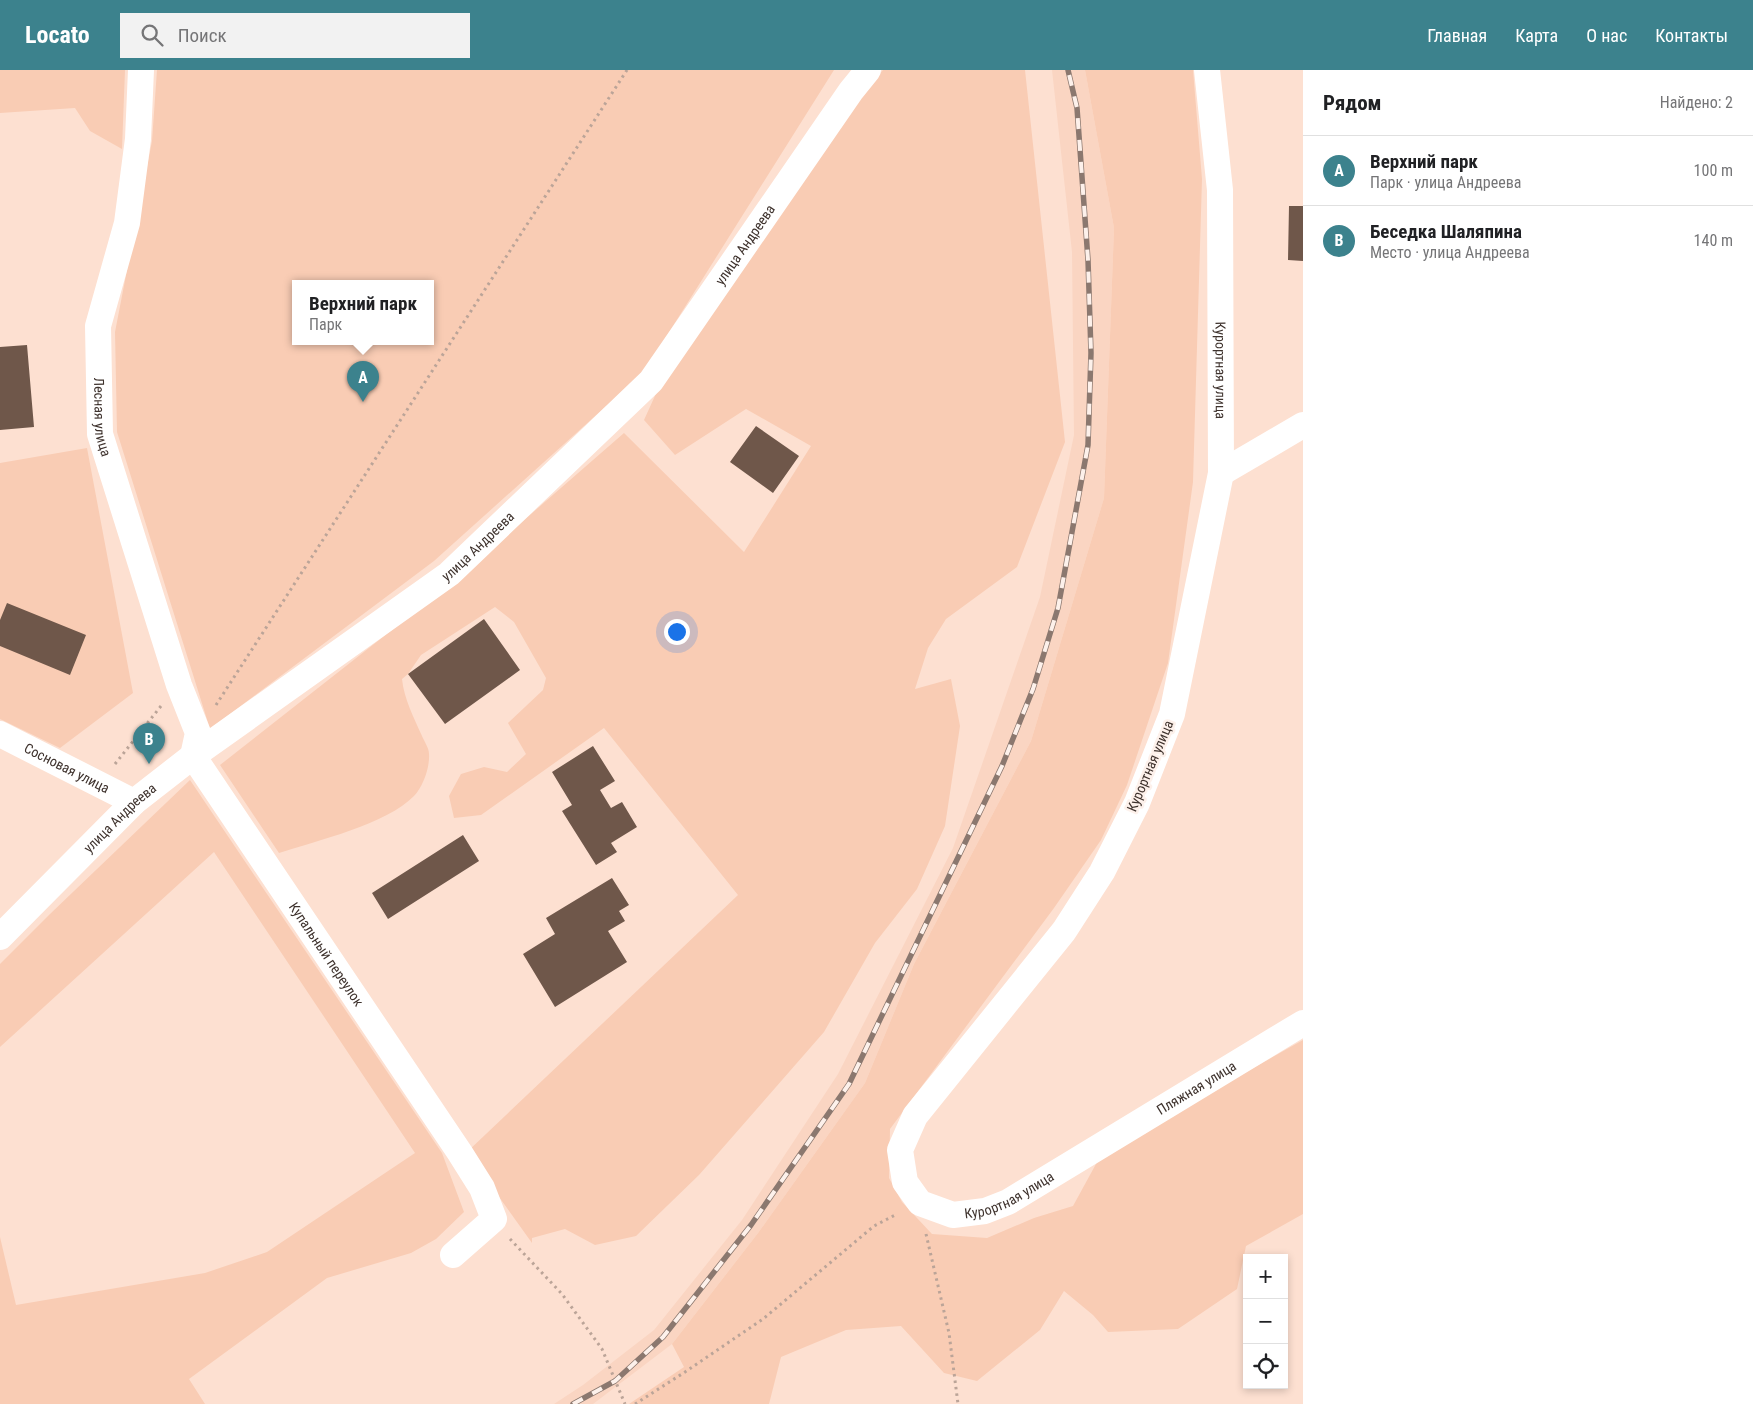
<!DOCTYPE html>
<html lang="ru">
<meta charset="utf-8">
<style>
body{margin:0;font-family:"Roboto Condensed",sans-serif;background:#f2f2f2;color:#202124}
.controls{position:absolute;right:15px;bottom:15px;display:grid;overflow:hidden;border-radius:0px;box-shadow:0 2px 8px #0003}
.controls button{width:45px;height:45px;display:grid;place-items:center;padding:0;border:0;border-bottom:1px solid #e0e0e0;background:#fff;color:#202124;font:25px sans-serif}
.you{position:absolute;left:676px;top:561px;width:18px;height:18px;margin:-12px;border:4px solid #fff;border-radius:50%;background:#1a73e8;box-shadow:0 0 0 8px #1a73e833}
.badge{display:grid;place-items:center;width:32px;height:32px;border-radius:50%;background:#3c828d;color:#fff;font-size:16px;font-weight:700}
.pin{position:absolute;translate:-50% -41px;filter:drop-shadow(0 1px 2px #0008)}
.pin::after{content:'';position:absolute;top:26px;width:18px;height:15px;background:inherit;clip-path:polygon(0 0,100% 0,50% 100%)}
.popup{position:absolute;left:292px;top:210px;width:142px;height:65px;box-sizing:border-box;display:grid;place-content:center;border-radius:0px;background:#fff;filter:drop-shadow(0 1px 4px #0005);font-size:16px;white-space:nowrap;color:#757577}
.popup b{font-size:19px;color:#202124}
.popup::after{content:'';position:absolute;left:50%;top:100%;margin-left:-10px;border:10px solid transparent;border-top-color:#fff}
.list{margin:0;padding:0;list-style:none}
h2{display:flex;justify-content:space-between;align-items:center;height:65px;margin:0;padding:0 20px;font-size:21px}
h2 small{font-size:16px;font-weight:400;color:#757577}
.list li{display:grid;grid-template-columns:32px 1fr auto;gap:15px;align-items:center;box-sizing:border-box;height:70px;padding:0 20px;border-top:1px solid #e0e0e0}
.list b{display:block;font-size:19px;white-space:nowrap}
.list p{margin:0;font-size:16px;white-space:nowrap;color:#757577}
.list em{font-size:16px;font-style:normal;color:#757577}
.icon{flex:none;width:28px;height:28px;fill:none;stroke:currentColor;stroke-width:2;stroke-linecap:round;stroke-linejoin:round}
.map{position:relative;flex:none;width:1303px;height:1334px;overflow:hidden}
header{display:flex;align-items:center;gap:30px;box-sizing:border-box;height:70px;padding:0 25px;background:#3c828d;color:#fff}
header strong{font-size:24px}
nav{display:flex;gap:28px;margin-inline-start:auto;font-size:18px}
.search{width:350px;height:45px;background:#f2f2f2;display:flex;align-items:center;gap:12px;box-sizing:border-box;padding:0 18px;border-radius:0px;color:#757577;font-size:19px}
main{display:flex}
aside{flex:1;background:#fff}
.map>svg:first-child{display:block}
.built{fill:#fad5c2}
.green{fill:#f9ccb4;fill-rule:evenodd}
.building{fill:#6f574a}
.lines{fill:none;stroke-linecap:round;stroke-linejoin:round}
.path{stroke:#bba498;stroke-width:3;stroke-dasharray:2.5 4;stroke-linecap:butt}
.minor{stroke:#fff;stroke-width:26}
.rail-casing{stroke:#8b786f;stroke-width:5.5}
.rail{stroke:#fdf1eb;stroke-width:4;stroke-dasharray:11;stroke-linecap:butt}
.labels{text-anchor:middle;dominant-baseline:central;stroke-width:5;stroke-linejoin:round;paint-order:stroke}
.street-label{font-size:14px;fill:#3e322d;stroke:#fdf1eb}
</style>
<header>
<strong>Locato</strong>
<div class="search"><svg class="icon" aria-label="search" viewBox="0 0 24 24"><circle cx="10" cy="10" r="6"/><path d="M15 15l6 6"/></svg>Поиск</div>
<nav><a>Главная</a><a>Карта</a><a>О нас</a><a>Контакты</a></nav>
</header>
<main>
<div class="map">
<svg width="1303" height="1334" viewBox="0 0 1303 1334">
<rect width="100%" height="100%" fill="#fde0d1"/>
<path class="built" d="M 1052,0 L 1085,0 L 1114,158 L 1104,428 L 1031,671 L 914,894 L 865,1013 L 758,1163 L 672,1274 L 593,1334 L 554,1334 L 583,1315 L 654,1260 L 742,1150 L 838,1004 L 953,778 L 1040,527 L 1074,365 L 1072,182 Z"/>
<path class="green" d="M 0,0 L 125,0 L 122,79 L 90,61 L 75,38 L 0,43 Z
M 157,0 L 834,0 L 644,302 L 434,491 L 210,659 L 117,362 L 115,262 L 152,71 ZM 296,213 L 430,213 L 430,271 L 296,271 Z
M 883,0 L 1025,0 L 1065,372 L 1017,497 L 946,549 L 928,578 L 915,619 L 951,609 L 960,656 L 945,756 L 917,819 L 875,873 L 824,962 L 699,1105 L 636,1166 L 595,1175 L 565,1159 L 532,1168 L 532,1173 L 467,1082 L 738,825 L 604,658 L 481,745 L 454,748 L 449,726 L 461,704 L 484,697 L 507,702 L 526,684 L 508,653 L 543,620 L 546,608 L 514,552 L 495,537 L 421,585 L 408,604 L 402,609 C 404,629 414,648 422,666 C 424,671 429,678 429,684 C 430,697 423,717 414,726 C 387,754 316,771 279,783 L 220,695 L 453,512 L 624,363 L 744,482 L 811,376 L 746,339 L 675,385 L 644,350 L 659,317 L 858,29 Z
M 1085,0 L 1193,0 L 1202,109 L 1193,412 L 1168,593 L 1127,715 L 1101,770 L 1054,838 L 890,1059 L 889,1108 L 902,1132 L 932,1164 L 987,1168 L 1034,1148 L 1073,1136 L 1102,1083 L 1303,970 L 1303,1144 L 1246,1176 L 1237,1219 L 1178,1259 L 1108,1262 L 1093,1245 L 1064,1221 L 1040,1260 L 977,1311 L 944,1303 L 901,1256 L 846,1260 L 781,1287 L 769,1334 L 629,1334 L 684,1297 L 672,1274 L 758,1163 L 865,1013 L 914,894 L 1031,671 L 1104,428 L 1114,158 Z
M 87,378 L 133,623 L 60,678 L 0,649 L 0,393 Z
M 190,710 L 442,1083 L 464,1142 L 436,1169 L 411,1183 L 327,1208 L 189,1309 L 205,1334 L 0,1334 L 0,1167 L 16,1235 L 205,1203 L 267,1182 L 415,1083 L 214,782 L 0,977 L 0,894 L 50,844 Z"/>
<path class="building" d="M 1289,136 L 1303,136 L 1303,191 L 1288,190 Z
M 27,275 L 34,357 L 0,360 L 0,277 Z
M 756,356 L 799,386 L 773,423 L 730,392 Z
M 7,533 L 86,565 L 70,605 L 0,576 L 0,550 Z
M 484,549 L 520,600 L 445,654 L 408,604 Z
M 593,676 L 615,711 L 600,720 L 611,738 L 622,732 L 637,757 L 611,773 L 617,782 L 596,795 L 562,741 L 572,735 L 552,702 Z
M 463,765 L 479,791 L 388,849 L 372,823 Z
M 612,808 L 629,835 L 619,841 L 625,851 L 608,861 L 627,892 L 555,937 L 523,884 L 555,864 L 546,848 Z"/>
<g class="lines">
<path class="path" d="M 216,635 L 627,0
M 115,694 L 161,636
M 926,1164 L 949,1263 L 958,1334
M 510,1169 L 562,1224 L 602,1279 L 625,1334
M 635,1334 L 685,1302 L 763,1249 L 874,1156 L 897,1144"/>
<g class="minor">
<path id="s1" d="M 141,0 L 138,69 L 127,153 L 98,256 L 100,364 L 179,615 L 198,663 L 193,686 L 460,1083 L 482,1118 L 494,1149 L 453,1185"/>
<path id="s2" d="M 1207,0 L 1220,120 L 1221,403 L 1172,644 L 1137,733 L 1102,802 L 1064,861 L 915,1046 L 900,1080 L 905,1112 L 920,1133 L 953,1145 L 985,1141 L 1008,1132 L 1303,953"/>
<path d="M 1221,403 L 1303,355"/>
<path id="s3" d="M 0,664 L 134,732"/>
<path id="s4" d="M 0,867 L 134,732 L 193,686 L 449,504 L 651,311 L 851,21 L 868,0"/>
</g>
<defs>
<path id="rail" d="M 573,1334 L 615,1311 L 663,1267 L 751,1155 L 849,1014 L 1002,696 L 1033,619 L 1058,538 L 1088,375 L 1091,283 L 1088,190 L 1077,38 L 1068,0"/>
</defs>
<use href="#rail" class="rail-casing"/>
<use href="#rail" class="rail"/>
</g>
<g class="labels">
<g class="street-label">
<text stroke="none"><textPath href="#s4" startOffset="1024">улица Андреева</textPath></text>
<text stroke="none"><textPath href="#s2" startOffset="301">Курортная улица</textPath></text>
<text stroke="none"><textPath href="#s1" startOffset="352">Лесная улица</textPath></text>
<text stroke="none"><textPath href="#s4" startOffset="619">улица Андреева</textPath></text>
<text transform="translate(1150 696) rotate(-67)">Курортная улица</text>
<text stroke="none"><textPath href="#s3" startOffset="75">Сосновая улица</textPath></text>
<text stroke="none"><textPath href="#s4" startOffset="169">улица Андреева</textPath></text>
<text stroke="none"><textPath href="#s1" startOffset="946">Купальный переулок</textPath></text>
<text stroke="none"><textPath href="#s2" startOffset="1538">Пляжная улица</textPath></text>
<text stroke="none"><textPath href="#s2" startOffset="1321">Курортная улица</textPath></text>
</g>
</g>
</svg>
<div class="controls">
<button>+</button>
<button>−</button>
<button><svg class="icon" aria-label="locate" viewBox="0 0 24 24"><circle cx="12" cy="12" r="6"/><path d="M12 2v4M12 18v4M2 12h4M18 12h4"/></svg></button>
</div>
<div class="you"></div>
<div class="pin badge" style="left:363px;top:332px">A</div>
<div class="popup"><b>Верхний парк</b>Парк</div>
<div class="pin badge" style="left:149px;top:694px">B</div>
</div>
<aside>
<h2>Рядом<small>Найдено: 2</small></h2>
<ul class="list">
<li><span class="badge">A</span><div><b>Верхний парк</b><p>Парк · улица Андреева</p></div><em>100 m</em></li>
<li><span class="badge">B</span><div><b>Беседка Шаляпина</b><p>Место · улица Андреева</p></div><em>140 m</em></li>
</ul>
</aside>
</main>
